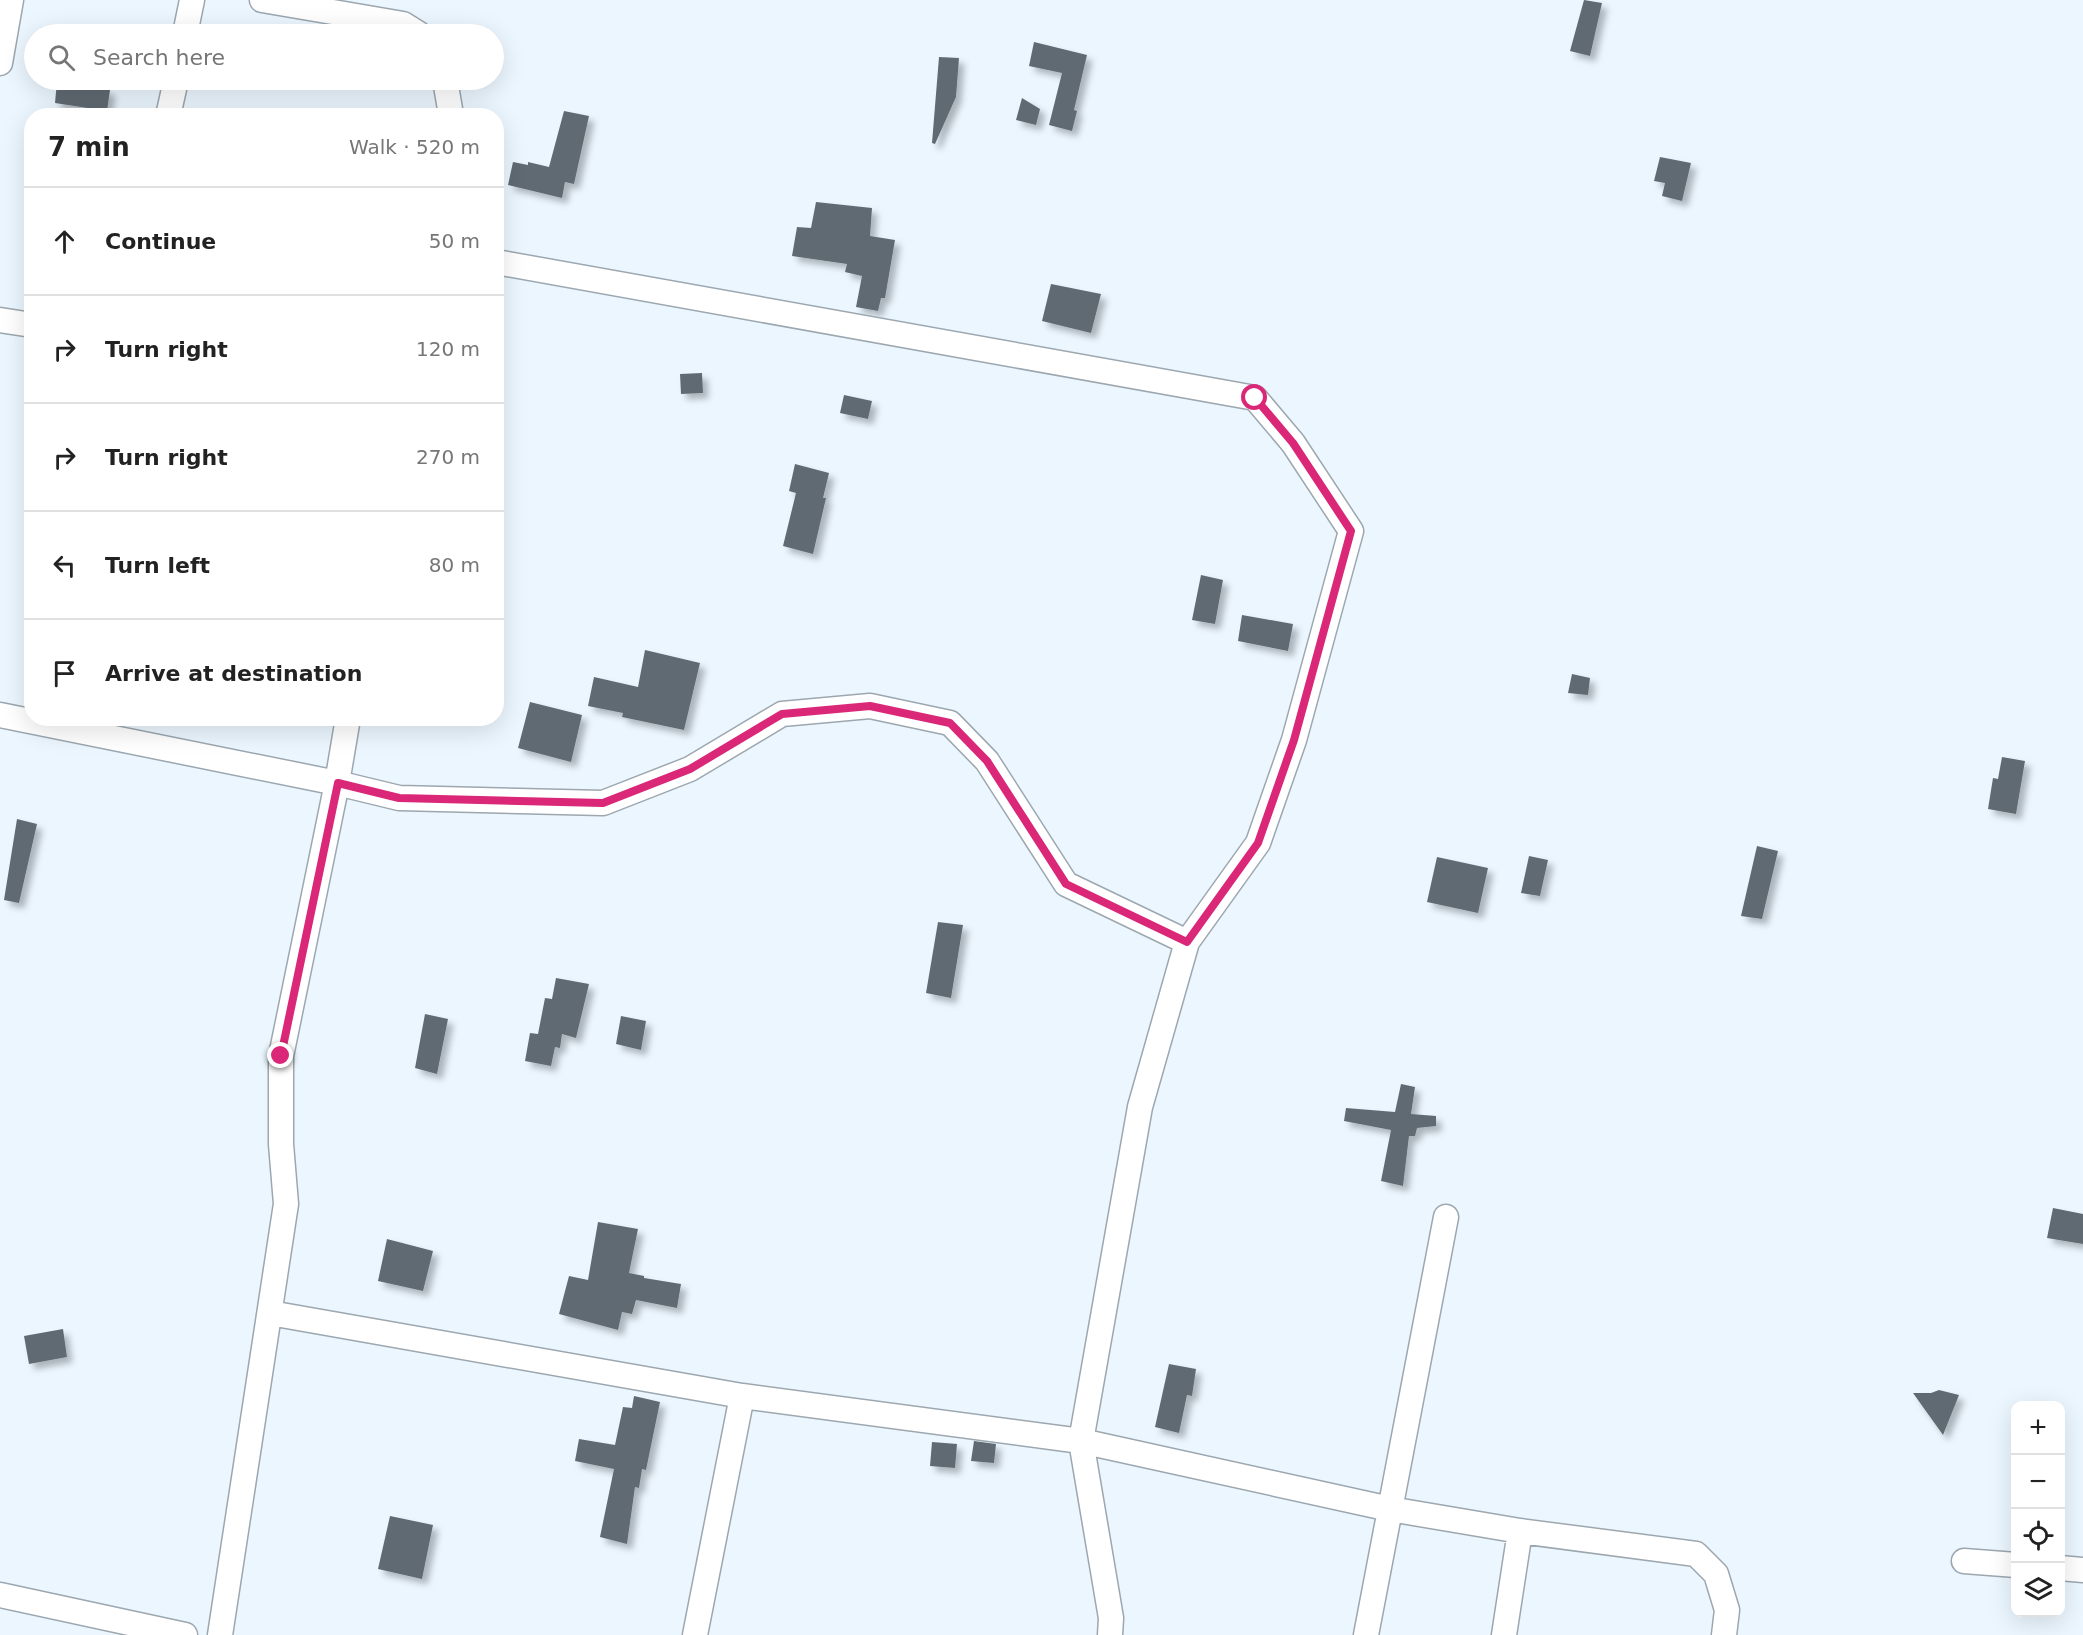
<!DOCTYPE html>
<meta charset="utf-8">
<style>
body{margin:0;font-family:"DejaVu Sans",sans-serif;background:#f2f2f2;color:#222}
.controls{position:absolute;right:18px;bottom:18px;display:grid;overflow:hidden;border-radius:12px;box-shadow:0 6px 24px #0002}
.controls button{width:54px;height:54px;display:grid;place-items:center;padding:0;border:0;border-bottom:2px solid #e0e0e0;background:#fff;color:#222;font:30px sans-serif}
.stop{position:absolute;width:18px;height:18px;margin:-14px;border:4px solid #db2777;border-radius:50%;background:#fff}
.stop.end{background:#db2777;border-color:#fff;box-shadow:0 2px 6px #0008}
.list{margin:0;padding:0;list-style:none}
h2{display:flex;justify-content:space-between;align-items:center;height:78px;margin:0;padding:0 24px;font-size:26px}
h2 small{font-size:20px;font-weight:400;color:#767676}
.list li{display:grid;grid-template-columns:39px 1fr auto;gap:18px;align-items:center;box-sizing:border-box;height:108px;padding:0 24px;border-top:2px solid #e0e0e0}
.list b{display:block;font-size:22px;white-space:nowrap}
.list em{font-size:20px;font-style:normal;color:#767676}
.icon{flex:none;width:33px;height:33px;fill:none;stroke:currentColor;stroke-width:2;stroke-linecap:round;stroke-linejoin:round}
.map{position:relative;flex:none;width:2083px;height:1635px;overflow:hidden}
.search{position:absolute;background:#fff;box-shadow:0 6px 24px #0002;left:24px;top:24px;width:480px;height:66px;display:flex;align-items:center;gap:15px;box-sizing:border-box;padding:0 21px;border-radius:33px;color:#767676;font-size:22px}
.panel{position:absolute;background:#fff;box-shadow:0 6px 24px #0002;left:24px;top:108px;width:480px;height:618px;border-radius:24px}
.map>svg:first-child{display:block}
.building{fill:#616b72;filter:url(#shadow)}
.lines{fill:none;stroke-linecap:round;stroke-linejoin:round}
.minor-casing{stroke:#9ca7af;stroke-width:27}
.minor{stroke:#fff;stroke-width:24}
.route{stroke:#db2777;stroke-width:8}
</style>
<div class="map">
<svg width="2083" height="1635" viewBox="0 0 2083 1635">
<defs>
<filter id="shadow"><feDropShadow dx="5.5" dy="5.5" stdDeviation="3" flood-color="#0004"/></filter>
</defs>
<rect width="100%" height="100%" fill="#ebf6ff"/>
<path class="building" d="M 1584,0 L 1602,3 L 1590,56 L 1570,51 Z
M 1034,42 L 1087,55 L 1074,110 L 1077,111 L 1072,131 L 1049,125 L 1062,73 L 1029,66 Z
M 939,57 L 959,58 L 956,97 L 935,144 L 932,143 Z
M 57,81 L 110,90 L 107,111 L 55,103 Z
M 1022,98 L 1040,109 L 1036,125 L 1016,120 Z
M 564,111 L 589,116 L 574,184 L 565,182 L 562,198 L 508,185 L 513,162 L 528,165 L 528,162 L 549,167 Z
M 1660,157 L 1691,163 L 1682,201 L 1662,196 L 1665,183 L 1654,181 Z
M 816,202 L 872,208 L 870,236 L 895,240 L 885,298 L 881,298 L 878,311 L 856,307 L 862,276 L 845,272 L 847,264 L 792,256 L 797,227 L 811,228 Z
M 1051,284 L 1101,294 L 1091,333 L 1042,321 Z
M 702,373 L 703,393 L 681,394 L 680,374 Z
M 844,395 L 872,401 L 868,419 L 840,413 Z
M 795,464 L 829,473 L 823,498 L 826,498 L 813,554 L 783,546 L 796,493 L 789,491 Z
M 1201,575 L 1223,580 L 1215,624 L 1192,620 Z
M 1242,615 L 1293,624 L 1288,651 L 1238,641 Z
M 645,650 L 700,663 L 684,730 L 622,717 L 623,713 L 588,706 L 594,677 L 638,687 Z
M 1572,674 L 1590,678 L 1588,695 L 1568,693 Z
M 530,702 L 582,715 L 571,762 L 518,748 Z
M 2002,757 L 2025,761 L 2016,814 L 1988,809 L 1993,778 L 1998,779 Z
M 17,819 L 37,824 L 19,903 L 4,900 Z
M 1757,846 L 1778,851 L 1762,919 L 1741,916 Z
M 1529,856 L 1548,860 L 1540,896 L 1521,893 Z
M 1437,857 L 1488,868 L 1478,913 L 1427,902 Z
M 938,922 L 963,925 L 951,998 L 926,993 Z
M 556,978 L 589,984 L 576,1038 L 562,1034 L 560,1048 L 555,1047 L 551,1066 L 525,1061 L 530,1033 L 538,1034 L 545,998 L 552,999 Z
M 425,1014 L 448,1019 L 437,1074 L 415,1068 Z
M 621,1016 L 646,1021 L 641,1050 L 616,1044 Z
M 1401,1084 L 1415,1087 L 1411,1114 L 1436,1116 L 1436,1126 L 1417,1128 L 1415,1136 L 1409,1136 L 1403,1186 L 1381,1181 L 1391,1130 L 1344,1121 L 1346,1108 L 1395,1112 Z
M 2053,1208 L 2083,1214 L 2083,1244 L 2047,1238 Z
M 598,1222 L 638,1229 L 629,1273 L 644,1276 L 644,1278 L 681,1284 L 677,1308 L 636,1300 L 632,1314 L 622,1312 L 618,1330 L 559,1314 L 569,1276 L 588,1280 Z
M 387,1239 L 433,1251 L 423,1291 L 378,1281 Z
M 63,1329 L 67,1357 L 29,1364 L 24,1336 Z
M 1169,1364 L 1196,1369 L 1192,1396 L 1187,1395 L 1179,1433 L 1155,1427 Z
M 1939,1390 L 1959,1395 L 1943,1435 L 1913,1393 L 1931,1393 Z
M 634,1396 L 660,1402 L 646,1470 L 642,1469 L 639,1488 L 635,1487 L 627,1544 L 600,1537 L 614,1469 L 575,1461 L 579,1439 L 615,1445 L 623,1407 L 632,1408 Z
M 974,1441 L 996,1444 L 994,1463 L 971,1461 Z
M 932,1442 L 957,1444 L 955,1468 L 930,1466 Z
M 390,1516 L 433,1525 L 422,1579 L 378,1569 Z"/>
<g class="lines">
<defs>
<path id="minor" d="M 262,0 L 403,24 L 419,34
M 185,34 L 192,0
M 0,63 L 11,0
M 445,80 L 450,109 L 448,116
M 168,116 L 176,80
M 496,262 L 1255,398 L 1293,443 L 1351,531 L 1294,740 L 1258,843 L 1187,942 L 1140,1107 L 1081,1441 L 1111,1618 L 1110,1635
M 0,320 L 32,325
M 0,715 L 337,783 L 399,798 L 603,803 L 690,769 L 782,714 L 870,706 L 950,723 L 987,761 L 1066,884 L 1187,942
M 270,1313 L 742,1396 L 1081,1441 L 1390,1509 L 1520,1531 L 1696,1554 L 1716,1574 L 1727,1610 L 1724,1635
M 1964,1561 L 2016,1565
M 2060,1568 L 2083,1570
M 0,1595 L 185,1635
M 220,1635 L 286,1204 L 281,1144 L 281,1056 L 337,783 L 348,718
M 695,1635 L 742,1396
M 1366,1635 L 1446,1217
M 1504,1635 L 1520,1531"/>
</defs>
<use href="#minor" class="minor-casing"/>
<use href="#minor" class="minor"/>
</g>
<g class="lines">
<path class="route" d="M 281,1056 L 338,783 L 399,798 L 603,803 L 690,769 L 782,714 L 870,706 L 950,723 L 987,761 L 1066,884 L 1187,942 L 1258,843 L 1294,740 L 1351,531 L 1293,443 L 1255,398"/>
</g>
</svg>
<div class="controls">
<button>+</button>
<button>−</button>
<button><svg class="icon" aria-label="locate" viewBox="0 0 24 24"><circle cx="12" cy="12" r="6"/><path d="M12 2v4M12 18v4M2 12h4M18 12h4"/></svg></button>
<button><svg class="icon" aria-label="layers" viewBox="0 0 24 24"><path d="M12 4l9 5-9 5-9-5zM3 14l9 5 9-5"/></svg></button>
</div>
<div class="stop" style="left:1255px;top:398px"></div>
<div class="stop end" style="left:281px;top:1056px"></div>
<div class="search"><svg class="icon" aria-label="search" viewBox="0 0 24 24"><circle cx="10" cy="10" r="6"/><path d="M15 15l6 6"/></svg>Search here</div>
<section class="panel">
<h2>7 min<small>Walk · 520 m</small></h2>
<ul class="list">
<li><svg class="icon" aria-label="ahead" viewBox="0 0 24 24"><path d="M12 20V5M6 11l6-6 6 6"/></svg><div><b>Continue</b></div><em>50 m</em></li>
<li><svg class="icon" aria-label="right" viewBox="0 0 24 24"><path d="M7 20v-9h11M14 6l5 5-5 5"/></svg><div><b>Turn right</b></div><em>120 m</em></li>
<li><svg class="icon" aria-label="right" viewBox="0 0 24 24"><path d="M7 20v-9h11M14 6l5 5-5 5"/></svg><div><b>Turn right</b></div><em>270 m</em></li>
<li><svg class="icon" aria-label="left" viewBox="0 0 24 24"><path d="M17 20v-9H6M10 6l-5 5 5 5"/></svg><div><b>Turn left</b></div><em>80 m</em></li>
<li><svg class="icon" aria-label="arrive" viewBox="0 0 24 24"><path d="M6 21V4h12l-3 4 3 4H6"/></svg><div><b>Arrive at destination</b></div></li>
</ul>
</section>
</div>
